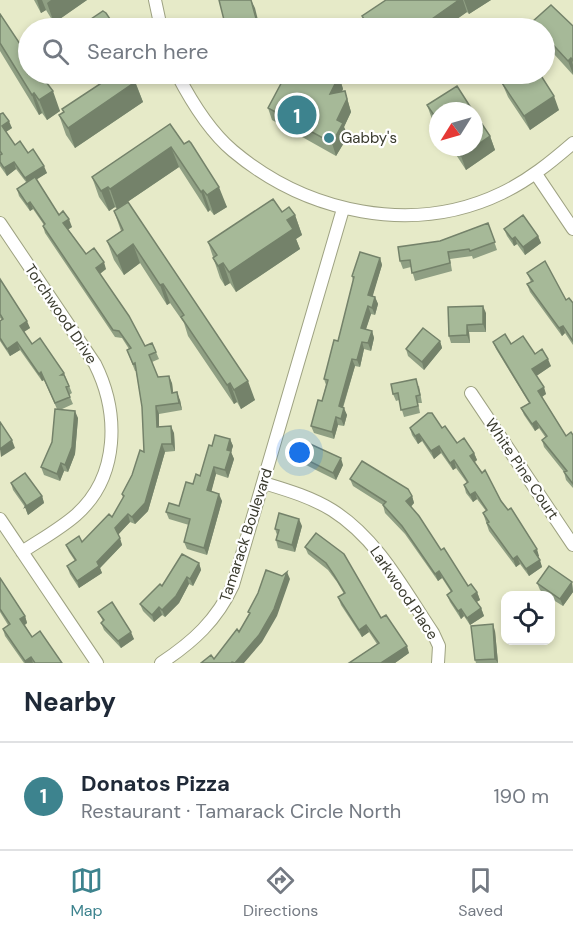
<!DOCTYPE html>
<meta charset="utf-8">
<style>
body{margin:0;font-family:"DM Sans",sans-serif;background:#f2f2f3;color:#1f2937}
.controls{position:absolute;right:18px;bottom:18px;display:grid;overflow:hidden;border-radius:12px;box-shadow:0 3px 9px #0003}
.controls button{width:54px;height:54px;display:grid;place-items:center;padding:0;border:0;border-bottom:2px solid #e0e1e3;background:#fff;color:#1f2937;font:30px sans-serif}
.compass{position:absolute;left:429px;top:102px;width:54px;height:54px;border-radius:50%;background:#fff;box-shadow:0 3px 9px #0003;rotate:233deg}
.you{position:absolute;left:300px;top:453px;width:21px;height:21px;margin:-15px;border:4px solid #fff;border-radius:50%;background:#1a73e8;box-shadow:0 0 0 9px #1a73e833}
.badge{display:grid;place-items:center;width:39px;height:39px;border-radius:50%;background:#3d838e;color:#fff;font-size:20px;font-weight:700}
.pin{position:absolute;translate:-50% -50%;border:3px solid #fff;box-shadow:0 2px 6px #0006}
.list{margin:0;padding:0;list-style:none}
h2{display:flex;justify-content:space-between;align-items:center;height:78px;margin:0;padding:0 24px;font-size:26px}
h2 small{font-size:20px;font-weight:400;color:#747a83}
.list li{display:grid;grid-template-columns:39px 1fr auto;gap:18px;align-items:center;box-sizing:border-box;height:108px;padding:0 24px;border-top:2px solid #e0e1e3}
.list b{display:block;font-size:22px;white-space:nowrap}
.list p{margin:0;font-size:20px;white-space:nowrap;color:#747a83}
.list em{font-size:20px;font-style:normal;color:#747a83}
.icon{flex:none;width:33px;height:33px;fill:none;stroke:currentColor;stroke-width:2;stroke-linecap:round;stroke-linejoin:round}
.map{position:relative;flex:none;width:573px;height:663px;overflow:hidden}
.search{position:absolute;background:#fff;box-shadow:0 3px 9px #0003;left:18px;right:18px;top:18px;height:66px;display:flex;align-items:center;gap:15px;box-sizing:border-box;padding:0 21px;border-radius:33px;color:#747a83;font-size:22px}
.sheet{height:186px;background:#fff}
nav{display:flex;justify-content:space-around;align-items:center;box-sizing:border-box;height:84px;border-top:2px solid #e0e1e3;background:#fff;font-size:16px;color:#747a83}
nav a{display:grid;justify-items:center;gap:3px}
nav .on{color:#3d838e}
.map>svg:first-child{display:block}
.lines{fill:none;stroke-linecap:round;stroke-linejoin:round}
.minor-casing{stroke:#9ea282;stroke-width:14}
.minor{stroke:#fff;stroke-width:12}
.wall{fill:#8f9f83}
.shaded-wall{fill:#74826a}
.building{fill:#a6b998;stroke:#74826a;stroke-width:1.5}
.poi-dot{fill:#3d838e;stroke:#fff;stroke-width:2}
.labels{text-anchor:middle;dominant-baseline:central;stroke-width:4.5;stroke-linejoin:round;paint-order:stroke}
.poi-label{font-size:15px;fill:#393a2d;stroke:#fff;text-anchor:start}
.street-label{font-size:15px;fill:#393a2d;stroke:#fff}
</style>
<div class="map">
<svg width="573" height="663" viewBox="0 0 573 663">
<rect width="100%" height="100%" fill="#e6eac8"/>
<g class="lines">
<defs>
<path id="minor" d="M 155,0 L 161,28
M 177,74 C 191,101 209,131 233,151 C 307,213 413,236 502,193 C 529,180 551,162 573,143
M 536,174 L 573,229
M 0,223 L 95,364 C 119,412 120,476 76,515 C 60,529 40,540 22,552
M 471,393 L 573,545
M 264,483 C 287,490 311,497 332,510 C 378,539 404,590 433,633 L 439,646 L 438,663
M 0,519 L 97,663
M 161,663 C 193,642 217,620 233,585 L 343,209"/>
</defs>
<use href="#minor" class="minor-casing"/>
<use href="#minor" class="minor"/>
</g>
<path class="wall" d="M 34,0 L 87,0 L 54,23 L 46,10 L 41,13 Z
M 386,0 L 491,0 L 469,14 L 467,12 L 444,28 L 366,28 L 362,16 Z
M 0,14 L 60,111 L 47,120 L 42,113 L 39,115 L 0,51 Z
M 532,22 L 573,26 L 573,75 L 544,43 L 544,28 L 535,28 Z
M 115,74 L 141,74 L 142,77 L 135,81 L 143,102 L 75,148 L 66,135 L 59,115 L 64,112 L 62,109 Z
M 339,76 L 343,89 L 342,91 L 345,91 L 351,112 L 344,127 L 348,136 L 336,156 L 272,120 L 268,108 L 320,80 Z
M 502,83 L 559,110 L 530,130 L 508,97 Z
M 427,105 L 438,111 L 438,127 L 432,119 Z
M 0,114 L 12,128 L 6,132 L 15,145 L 28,153 L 47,173 L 36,179 L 59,215 L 72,227 L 68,229 L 86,254 L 106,269 L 100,274 L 145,346 L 152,343 L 159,359 L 152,362 L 158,377 L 172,383 L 173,393 L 180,400 L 182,410 L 159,414 L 159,426 L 174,433 L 175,451 L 165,452 L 148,511 L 135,524 L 130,522 L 118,534 L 122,545 L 100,568 L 102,573 L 79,588 L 70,574 L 67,566 L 75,561 L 69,552 L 66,545 L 82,542 L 112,517 L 123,498 L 122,494 L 132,475 L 144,452 L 142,407 L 136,371 L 135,371 L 127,350 L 129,349 L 122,338 L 115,337 L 45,233 L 43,226 L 44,225 L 33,209 L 30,211 L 19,196 L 17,189 L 26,182 L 16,169 L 7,176 L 0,166 Z
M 170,124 L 227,207 L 214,215 L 210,210 L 208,212 L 179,167 L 117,209 L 115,207 L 109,211 L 99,197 L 92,177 Z
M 490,136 L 495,150 L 466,170 L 451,147 L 474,147 Z
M 114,211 L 255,400 L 241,409 L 237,402 L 234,404 L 188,336 L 184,323 L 170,303 L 167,305 L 140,263 L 124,275 L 114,260 L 107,241 L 121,231 Z
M 282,212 L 295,215 L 302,235 L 296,239 L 300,249 L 236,292 L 230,283 L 225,286 L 220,278 L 208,242 Z
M 488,223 L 497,250 L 473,259 L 472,256 L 450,259 L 452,271 L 415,281 L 411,267 L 403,269 L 400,261 L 440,241 Z
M 504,229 L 538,236 L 541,243 L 525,255 L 517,244 L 514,246 L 507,236 Z
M 380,258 L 382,265 L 372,296 L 375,297 L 378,304 L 375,315 L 371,314 L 366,329 L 372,331 L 374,338 L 371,351 L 364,349 L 360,367 L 355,366 L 343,408 L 347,415 L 344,426 L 338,425 L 334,439 L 314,433 L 311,426 L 322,401 L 326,385 L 324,379 L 338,341 L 353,281 L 352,276 Z
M 527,273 L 566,300 L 573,303 L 573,345 L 565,333 L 562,336 L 530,292 L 527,284 L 531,282 Z
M 0,279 L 30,328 L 24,332 L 32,344 L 64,373 L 72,393 L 69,395 L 73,404 L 60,410 L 78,418 L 75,454 L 68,472 L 64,471 L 60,481 L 44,475 L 41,467 L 52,442 L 57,409 L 44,380 L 42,381 L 20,350 L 10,356 L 0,341 L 0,321 L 2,320 L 0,318 Z
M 486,313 L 486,332 L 469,332 L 470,343 L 451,343 L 449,336 Z
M 440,341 L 442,348 L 424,370 L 408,356 L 406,349 Z
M 493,342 L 535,354 L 551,366 L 536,376 L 546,394 L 542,397 L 566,436 L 573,435 L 573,488 L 566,480 L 564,472 L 544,447 L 542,440 L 546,438 L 539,428 L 535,431 L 524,415 L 521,408 L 529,403 L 496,349 Z
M 419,386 L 422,403 L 418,403 L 420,413 L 404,417 L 399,400 L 396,401 L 393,394 Z
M 410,428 L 442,428 L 457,443 L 474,453 L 477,460 L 475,462 L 539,556 L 538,557 L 542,567 L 529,576 L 520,564 L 516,567 L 489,531 L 483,513 L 486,511 L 477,499 L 473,502 L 466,493 L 464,485 L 467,483 L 456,468 L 453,470 L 441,453 L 434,459 L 422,441 L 418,444 L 412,435 Z
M 230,439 L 233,446 L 231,452 L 234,459 L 228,478 L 216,474 L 211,491 L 222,501 L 207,555 L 187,549 L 184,542 L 189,525 L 169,519 L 166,512 L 179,506 L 193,484 L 200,476 L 212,446 Z
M 301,457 L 343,465 L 336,480 L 304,464 Z
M 350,479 L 412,496 L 414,503 L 411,507 L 441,550 L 468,586 L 477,592 L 480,600 L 476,602 L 481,608 L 484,616 L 470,625 L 464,616 L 461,619 L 450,602 L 447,595 L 451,592 L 442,578 L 438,581 L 405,534 L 385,513 L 383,505 L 353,486 Z
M 11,483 L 42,496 L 44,503 L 28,515 L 25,507 L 13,490 Z
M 302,526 L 295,552 L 278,548 L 276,540 L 277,535 L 275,529 Z
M 316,533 L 381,618 L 409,653 L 395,663 L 349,663 L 377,644 L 369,632 L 362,637 L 341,605 L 338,597 L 344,594 L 337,582 L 328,570 L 308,554 L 305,547 Z
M 199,563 L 201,570 L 193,586 L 189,584 L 179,603 L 165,617 L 162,615 L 154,622 L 143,611 L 140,604 L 162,586 Z
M 0,578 L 25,616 L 27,623 L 25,625 L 32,637 L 62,663 L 24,663 L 5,636 L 3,629 L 8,625 L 0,612 Z
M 572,582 L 573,592 L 563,606 L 550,598 L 550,596 L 547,596 L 540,590 L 537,583 Z
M 98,612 L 134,639 L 121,648 L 104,630 L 101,623 L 103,621 Z
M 495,631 L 498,663 L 476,663 L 475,660 Z"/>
<path class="shaded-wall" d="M 37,0 L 42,0 L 46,10 L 41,13 Z
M 51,0 L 87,0 L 54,23 L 47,3 Z
M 251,0 L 255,8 L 260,28 L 259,28 Z
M 459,0 L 463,0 L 467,12 L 444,28 L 419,28 Z
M 464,0 L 491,0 L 469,14 Z
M 571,58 L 573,65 L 573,74 L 568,61 Z
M 122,74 L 141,74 L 142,77 L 127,87 Z
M 339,76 L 343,89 L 334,107 L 330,94 Z
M 135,82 L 143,102 L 75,148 L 68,128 Z
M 53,91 L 60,111 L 47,120 L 39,100 Z
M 345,91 L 351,112 L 344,127 L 348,136 L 336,156 L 332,143 Z
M 34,93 L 42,113 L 39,115 L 32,95 Z
M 554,96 L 559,110 L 530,130 L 524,116 Z
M 9,121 L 12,128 L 4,133 L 2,126 Z
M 490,136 L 495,150 L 466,170 L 461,156 Z
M 171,147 L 179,167 L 117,209 L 110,189 Z
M 14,162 L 16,169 L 7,176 L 4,168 Z
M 44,166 L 47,173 L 28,185 L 25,178 Z
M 108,187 L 115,207 L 109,211 L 101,191 Z
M 219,187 L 227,207 L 214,215 L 207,195 Z
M 203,190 L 210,210 L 208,212 L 201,192 Z
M 30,202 L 33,209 L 30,211 L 27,204 Z
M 295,215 L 302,235 L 296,239 L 300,249 L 236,292 L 229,272 L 287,220 Z
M 69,219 L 72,227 L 66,231 L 63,223 Z
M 538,236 L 541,243 L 525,255 L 523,247 Z
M 515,237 L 517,244 L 514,246 L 512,239 Z
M 133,244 L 140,263 L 124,275 L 117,256 Z
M 380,258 L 382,265 L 371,302 L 368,295 Z
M 104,262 L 106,269 L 98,275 L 96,268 Z
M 223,263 L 230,283 L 225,286 L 218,266 Z
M 163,284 L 170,303 L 167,305 L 160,285 Z
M 375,297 L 378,304 L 375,315 L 372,308 Z
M 368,306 L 371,314 L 364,335 L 361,328 Z
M 483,306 L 486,313 L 486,332 L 483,324 Z
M 27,321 L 30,328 L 22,333 L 20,326 Z
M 467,325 L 469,332 L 470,343 L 467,335 Z
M 563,326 L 565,333 L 562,336 L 559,328 Z
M 372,331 L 374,338 L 371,351 L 368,343 Z
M 440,341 L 442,348 L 424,370 L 422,362 Z
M 17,342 L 20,350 L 10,356 L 7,349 Z
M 362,342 L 364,349 L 360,367 L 357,360 Z
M 352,359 L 355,366 L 341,413 L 339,406 Z
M 548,359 L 551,366 L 535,377 L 532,369 Z
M 41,372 L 44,380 L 42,381 L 39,374 Z
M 169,376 L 172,383 L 174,400 L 172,393 Z
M 248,381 L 255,400 L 241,409 L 234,390 Z
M 230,383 L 237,402 L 234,404 L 227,385 Z
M 544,387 L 546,394 L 540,398 L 538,391 Z
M 177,392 L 180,400 L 182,410 L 179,403 Z
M 156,406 L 159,414 L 159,434 L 157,427 Z
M 344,408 L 347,415 L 344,426 L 341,419 Z
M 75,411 L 78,418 L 75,454 L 68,472 L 65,465 Z
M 336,417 L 338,425 L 334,439 L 332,432 Z
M 536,421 L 539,428 L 535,431 L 532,424 Z
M 171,426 L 174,433 L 175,451 L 172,444 Z
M 419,434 L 422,441 L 418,444 L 415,436 Z
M 230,439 L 233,446 L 231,452 L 234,459 L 228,478 L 225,470 L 227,450 Z
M 12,440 L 15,448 L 1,457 L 0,449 Z
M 162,444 L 165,452 L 148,511 L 135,524 L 132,517 Z
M 439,446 L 441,453 L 434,459 L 431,451 Z
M 474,453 L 477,460 L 473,463 L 470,456 Z
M 341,458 L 343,465 L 336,480 L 333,473 Z
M 454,460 L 456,468 L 453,470 L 450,463 Z
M 61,463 L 64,471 L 60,481 L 57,474 Z
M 214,467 L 216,474 L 210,497 L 207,490 Z
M 475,492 L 477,499 L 473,502 L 470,495 Z
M 219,494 L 222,501 L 207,555 L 204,548 Z
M 42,496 L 44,503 L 28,515 L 25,507 Z
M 412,496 L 414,503 L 408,509 L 406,501 Z
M 128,514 L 130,522 L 118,535 L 115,528 Z
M 299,519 L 302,526 L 295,552 L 292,545 Z
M 120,538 L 122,545 L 100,568 L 102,573 L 79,588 L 77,581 Z
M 537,549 L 539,556 L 536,558 L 534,551 Z
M 517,556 L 520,564 L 516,567 L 513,559 Z
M 540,560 L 542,567 L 529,576 L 526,569 Z
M 199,563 L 201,570 L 193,586 L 190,579 Z
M 439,571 L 442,578 L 438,581 L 435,574 Z
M 287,572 L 290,579 L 277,616 L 262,642 L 244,663 L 235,663 Z
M 187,577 L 189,584 L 179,603 L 165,617 L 162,610 Z
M 572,582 L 573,592 L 563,606 L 560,599 Z
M 477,592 L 480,600 L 475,603 L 472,596 Z
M 159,607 L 162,615 L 154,622 L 152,615 Z
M 481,608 L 484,616 L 470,625 L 467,618 Z
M 461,609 L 464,616 L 461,619 L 458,611 Z
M 25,616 L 27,623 L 23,626 L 20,619 Z
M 493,624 L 495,631 L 498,663 L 495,659 Z
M 366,625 L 369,632 L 362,637 L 359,630 Z
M 131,632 L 134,639 L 121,648 L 118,641 Z
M 407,646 L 409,653 L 395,663 L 381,663 Z
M 31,657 L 33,663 L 25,663 L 25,661 Z"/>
<path class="building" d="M 219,0 L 251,0 L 258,26 L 248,28 L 226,28 Z
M 386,0 L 459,0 L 419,28 L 370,28 L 362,16 Z
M 551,5 L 573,26 L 573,61 L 571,58 L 568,61 L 544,35 L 544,28 L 539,28 L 532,22 Z
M 103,11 L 106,13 L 116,28 L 93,28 L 92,26 L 94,25 L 91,19 Z
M 0,14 L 28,56 L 28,74 L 40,74 L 53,91 L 39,100 L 34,93 L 32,95 L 0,43 Z
M 115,74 L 130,74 L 135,82 L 68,128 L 59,115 L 64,112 L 62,109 Z
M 293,74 L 308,74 L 320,80 L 322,76 L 327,78 L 330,74 L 334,74 L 339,76 L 330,94 L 345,91 L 347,99 L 337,120 L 343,123 L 332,143 L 268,108 L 284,78 L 289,81 Z
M 517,74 L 540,74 L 554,96 L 524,116 L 502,83 Z
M 457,86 L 473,111 L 438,111 L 438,121 L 427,105 Z
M 474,112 L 490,136 L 474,147 Z
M 3,113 L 9,121 L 2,126 L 15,145 L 20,141 L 28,153 L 33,149 L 44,166 L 25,178 L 14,162 L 4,168 L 0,162 L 0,155 L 2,154 L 0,151 L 0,114 Z
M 170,124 L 184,144 L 189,141 L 191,143 L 219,187 L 207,195 L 203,190 L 201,192 L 171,147 L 110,189 L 108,187 L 101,191 L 92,177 Z
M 455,147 L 474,147 L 461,156 Z
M 35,177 L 59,215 L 63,211 L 69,219 L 63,223 L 86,254 L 94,248 L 104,262 L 96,268 L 129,316 L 145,346 L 152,343 L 156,352 L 149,355 L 158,377 L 169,376 L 172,393 L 177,392 L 179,403 L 156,406 L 157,427 L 171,426 L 172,444 L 162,444 L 145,503 L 132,517 L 128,514 L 115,528 L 120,538 L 97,562 L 99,566 L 77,581 L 67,566 L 76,560 L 66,545 L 79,536 L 82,542 L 109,514 L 112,517 L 124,496 L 122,494 L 132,475 L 140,450 L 144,452 L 142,407 L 135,363 L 133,364 L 127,350 L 131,348 L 119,331 L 113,330 L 43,226 L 45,224 L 30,202 L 27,204 L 17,189 Z
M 273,199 L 282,212 L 289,207 L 295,215 L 287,220 L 293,229 L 229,272 L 223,263 L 218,266 L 213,258 L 217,255 L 208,242 Z
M 128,202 L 248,381 L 234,390 L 230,383 L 227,385 L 181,317 L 184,315 L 163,284 L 160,285 L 133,244 L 117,256 L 107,241 L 123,230 L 114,211 Z
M 523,215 L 538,236 L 523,247 L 515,237 L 512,239 L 504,229 Z
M 488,223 L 495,242 L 470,251 L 469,249 L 448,252 L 450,263 L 412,273 L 410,260 L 400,261 L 398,247 L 440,241 Z
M 360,252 L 380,258 L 368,295 L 375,297 L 372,308 L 368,306 L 361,328 L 372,331 L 368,343 L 362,342 L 357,360 L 352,359 L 339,406 L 344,408 L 341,419 L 336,417 L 332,432 L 311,426 L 318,400 L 322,401 L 328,380 L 324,379 L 334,340 L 338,341 L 354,277 L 352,276 Z
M 545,261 L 566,300 L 569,298 L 573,303 L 573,341 L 563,326 L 559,328 L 527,284 L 533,281 L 527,273 Z
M 0,279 L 27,321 L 20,326 L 32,344 L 40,338 L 64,373 L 61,375 L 64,375 L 69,386 L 66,387 L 70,397 L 55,403 L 41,372 L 39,374 L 17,342 L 7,349 L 0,338 L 0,321 L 3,319 L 0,314 Z
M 483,306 L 483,324 L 467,325 L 467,335 L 449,336 L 448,307 Z
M 423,328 L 440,341 L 422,362 L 406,349 Z
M 505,334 L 511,344 L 523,336 L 535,354 L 542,349 L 548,359 L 532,369 L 544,387 L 538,391 L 566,436 L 571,432 L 573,435 L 573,484 L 564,472 L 567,471 L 542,440 L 547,436 L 536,421 L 532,424 L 521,408 L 530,403 L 493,342 Z
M 416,379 L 420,395 L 416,396 L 418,406 L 401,410 L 398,393 L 393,394 L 391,384 Z
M 55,409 L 75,411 L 72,447 L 65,465 L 61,463 L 57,474 L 41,467 L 52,442 Z
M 428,413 L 432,413 L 442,428 L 445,426 L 457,443 L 464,438 L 474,453 L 470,456 L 482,473 L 485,470 L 501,501 L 508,510 L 511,508 L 537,549 L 534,551 L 540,560 L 526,569 L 517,556 L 513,559 L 487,523 L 489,522 L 483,513 L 487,510 L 475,492 L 470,495 L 464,485 L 468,482 L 454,460 L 450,463 L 439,446 L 431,451 L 419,434 L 415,436 L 410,428 Z
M 0,422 L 12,440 L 0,449 Z
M 215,435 L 230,439 L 227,450 L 231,451 L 225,470 L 214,467 L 207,490 L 219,494 L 204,548 L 184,542 L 190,519 L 166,512 L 169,503 L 179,506 L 186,482 L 193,484 L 196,474 L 200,476 L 209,445 L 212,446 Z
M 308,443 L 341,458 L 333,473 L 301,457 Z
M 362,461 L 408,489 L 412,496 L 406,501 L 419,516 L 441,550 L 444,548 L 468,586 L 471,584 L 477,592 L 472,596 L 481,608 L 467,618 L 461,609 L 458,611 L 447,595 L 452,591 L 439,571 L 435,574 L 402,526 L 383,505 L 386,502 L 350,479 Z
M 25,473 L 42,496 L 25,507 L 26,505 L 11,483 Z
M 279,513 L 299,519 L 292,545 L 276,540 L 279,530 L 275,529 Z
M 316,533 L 344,554 L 381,618 L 386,615 L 407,646 L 381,663 L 349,663 L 379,643 L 366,625 L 359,630 L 338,597 L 345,593 L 334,575 L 326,563 L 305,547 Z
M 182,554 L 199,563 L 190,579 L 187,577 L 176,596 L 162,610 L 159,607 L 152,615 L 140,604 L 160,584 L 162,586 Z
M 549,566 L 572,582 L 560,599 L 537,583 Z
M 266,570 L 282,576 L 287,572 L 274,609 L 259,635 L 235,663 L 232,662 L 231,663 L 201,663 L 211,655 L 214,659 L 237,629 L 239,632 L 250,613 L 248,612 L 258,593 Z
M 0,578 L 25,616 L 20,619 L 32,637 L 40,631 L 62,663 L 35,663 L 31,657 L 25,661 L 3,629 L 10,624 L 0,609 Z
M 112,602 L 131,632 L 118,641 L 101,623 L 104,620 L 98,612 Z
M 493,624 L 495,659 L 475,660 L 471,626 Z"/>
<circle class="poi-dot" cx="329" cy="138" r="6"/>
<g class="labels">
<g class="poi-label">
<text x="341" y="138">Gabby's</text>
</g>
<g class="street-label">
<text transform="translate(61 314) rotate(56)">Torchwood Drive</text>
<text transform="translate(522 469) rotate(56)">White Pine Court</text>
<text transform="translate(246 535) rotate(-72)">Tamarack Boulevard</text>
<text transform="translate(404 593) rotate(56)">Larkwood Place</text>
</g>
</g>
</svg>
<div class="controls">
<button><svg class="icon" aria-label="locate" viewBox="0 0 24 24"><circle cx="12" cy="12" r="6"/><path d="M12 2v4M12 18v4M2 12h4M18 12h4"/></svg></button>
</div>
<svg class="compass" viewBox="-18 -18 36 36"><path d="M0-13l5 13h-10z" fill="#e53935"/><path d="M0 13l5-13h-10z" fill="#747a83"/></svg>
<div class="you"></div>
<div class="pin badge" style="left:297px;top:115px">1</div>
<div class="search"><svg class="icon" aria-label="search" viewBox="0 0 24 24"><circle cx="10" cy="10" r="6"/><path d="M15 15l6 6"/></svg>Search here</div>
</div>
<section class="sheet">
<h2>Nearby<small></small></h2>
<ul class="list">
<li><span class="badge">1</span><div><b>Donatos Pizza</b><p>Restaurant · Tamarack Circle North</p></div><em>190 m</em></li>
</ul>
</section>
<nav>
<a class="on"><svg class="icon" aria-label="map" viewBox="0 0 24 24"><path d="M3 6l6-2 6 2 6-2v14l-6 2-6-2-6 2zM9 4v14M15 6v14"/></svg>Map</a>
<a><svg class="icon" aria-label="directions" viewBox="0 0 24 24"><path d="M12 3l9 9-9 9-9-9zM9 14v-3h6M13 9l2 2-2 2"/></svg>Directions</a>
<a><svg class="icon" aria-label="saved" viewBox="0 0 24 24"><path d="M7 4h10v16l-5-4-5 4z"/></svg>Saved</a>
</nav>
